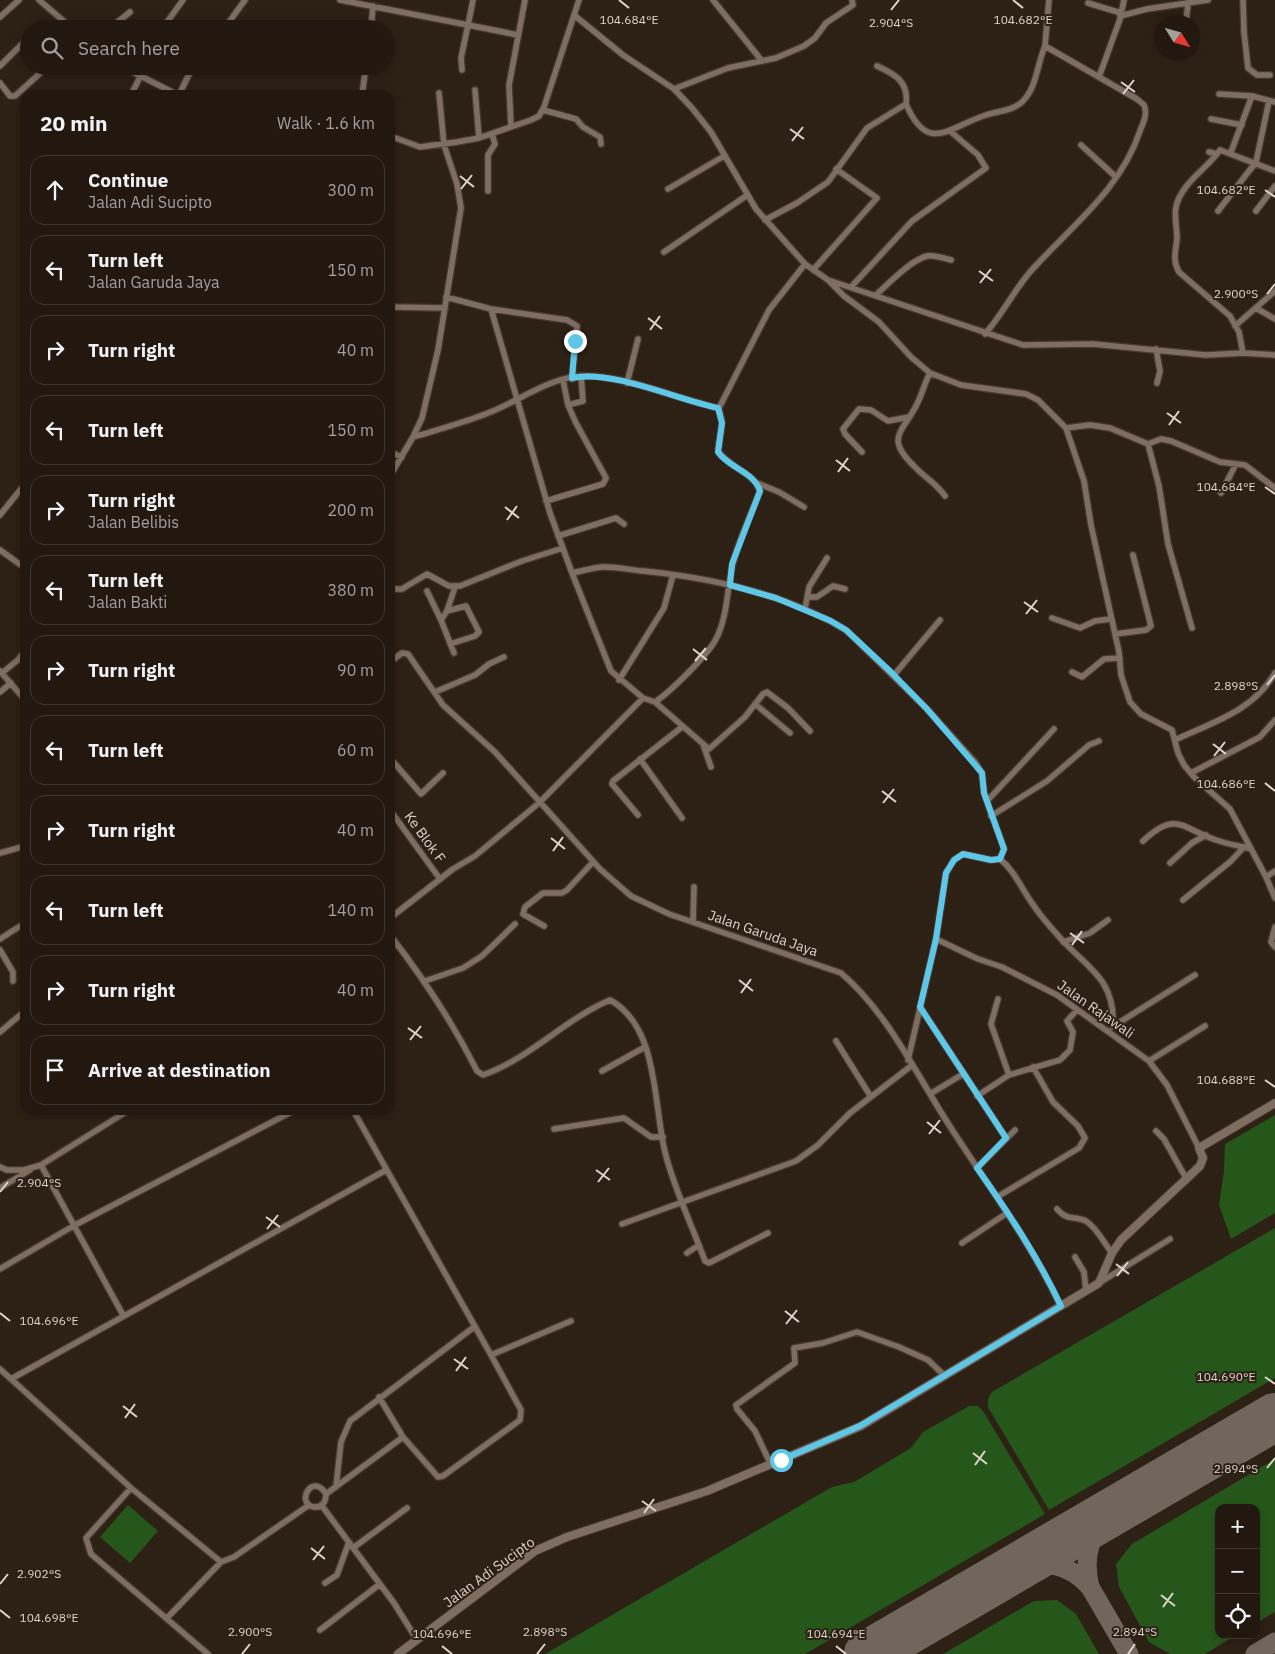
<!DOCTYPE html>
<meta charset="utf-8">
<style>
body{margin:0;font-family:"IBM Plex Sans",sans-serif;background:#2e251e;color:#f1f3f6}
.controls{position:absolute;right:15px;bottom:15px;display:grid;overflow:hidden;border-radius:10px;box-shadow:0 2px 8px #0003}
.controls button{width:45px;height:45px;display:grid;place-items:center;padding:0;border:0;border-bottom:1px solid #3f3730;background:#221810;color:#f1f3f6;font:25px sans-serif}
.compass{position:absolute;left:1155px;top:15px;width:45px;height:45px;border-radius:50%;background:#221810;box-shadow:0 2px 8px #0003;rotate:127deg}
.stop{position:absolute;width:15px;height:15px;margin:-11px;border:4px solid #5cc7e7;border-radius:50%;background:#fff}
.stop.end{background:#5cc7e7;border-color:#fff;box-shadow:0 1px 5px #0008}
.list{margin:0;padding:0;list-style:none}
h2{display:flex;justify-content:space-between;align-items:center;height:65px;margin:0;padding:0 20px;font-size:21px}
h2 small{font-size:16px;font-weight:400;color:#a2a09f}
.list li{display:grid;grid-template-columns:32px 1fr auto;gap:15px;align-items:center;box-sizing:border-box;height:70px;margin:0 10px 10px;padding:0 10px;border:1px solid #3f3730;border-radius:15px}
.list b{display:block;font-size:19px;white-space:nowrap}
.list p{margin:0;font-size:16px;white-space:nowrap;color:#a2a09f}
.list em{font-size:16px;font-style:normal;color:#a2a09f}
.icon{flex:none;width:28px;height:28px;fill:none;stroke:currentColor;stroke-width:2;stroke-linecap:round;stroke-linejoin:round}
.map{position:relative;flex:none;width:1275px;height:1654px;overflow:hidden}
.search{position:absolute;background:#221810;box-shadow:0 2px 8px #0003;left:20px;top:20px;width:375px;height:55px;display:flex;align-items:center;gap:12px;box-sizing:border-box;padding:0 18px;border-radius:28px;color:#a2a09f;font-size:19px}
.panel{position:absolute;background:#221810;box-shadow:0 2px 8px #0003;left:20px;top:90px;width:375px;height:1025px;border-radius:15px}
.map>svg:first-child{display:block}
.green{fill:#26571a}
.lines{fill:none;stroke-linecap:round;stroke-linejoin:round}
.taxiway{stroke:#71665c;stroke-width:19}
.runway{stroke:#71665c;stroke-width:48}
.minor-casing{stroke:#453a33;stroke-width:8}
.tertiary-casing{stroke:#453a33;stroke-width:10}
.minor{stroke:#7e6d61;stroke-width:5.5}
.tertiary{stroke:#7e6d61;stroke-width:8}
.route{stroke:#5cc7e7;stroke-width:6}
.ticks{fill:none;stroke:#ded5ce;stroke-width:2}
.labels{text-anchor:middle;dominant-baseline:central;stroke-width:4;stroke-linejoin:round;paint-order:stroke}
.street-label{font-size:14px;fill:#ded5ce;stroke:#2d2015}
.ticks-label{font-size:12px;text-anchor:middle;fill:#ded5ce;stroke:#2d2015;stroke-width:4;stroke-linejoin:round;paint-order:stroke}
</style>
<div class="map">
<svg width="1275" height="1654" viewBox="0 0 1275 1654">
<rect width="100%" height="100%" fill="#2d2015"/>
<path class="green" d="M 1275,1115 L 1275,1213 L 1231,1239 L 1219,1205 L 1224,1171 L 1225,1144 Z
M 1275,1228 L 1275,1378 L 1049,1510 L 988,1407 L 988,1399 L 992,1392 Z
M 969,1406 L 978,1406 L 983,1411 L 1045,1514 L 805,1654 L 545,1654 L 832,1487 L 854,1482 L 911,1448 L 923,1432 Z
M 1275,1459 L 1275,1612 L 1256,1623 L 1256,1508 L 1219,1508 L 1219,1635 L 1236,1635 L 1205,1654 L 1170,1654 L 1149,1642 L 1119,1587 L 1116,1564 L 1132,1544 Z
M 128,1505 L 158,1531 L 130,1563 L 100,1537 Z
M 1057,1600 L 1076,1614 L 1099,1654 L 943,1654 L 1034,1601 Z"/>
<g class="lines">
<path class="taxiway" d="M 1014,1569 C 1044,1561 1068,1562 1090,1587 L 1129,1654
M 1090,1587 C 1083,1560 1089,1536 1107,1515
M 1255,1654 L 1275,1642"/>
<path class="runway" d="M 868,1654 L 1275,1417"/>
<defs>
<path id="minor" d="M 39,0 L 73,29
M 340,0 L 468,25 L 473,0
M 713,0 L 762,61
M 1243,0 L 1244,32 L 1248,68 L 1257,75 L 1270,75
M 1088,3 L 1121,13
M 574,15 L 623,55 L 674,89 L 692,108 L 711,132 L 756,209 L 805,264 L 828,280 L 1023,345 L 1093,344 L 1206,355 L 1243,353 L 1275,355
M 1120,16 L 1147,9 L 1208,0
M 0,17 L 19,0
M 1186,22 L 1188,3
M 109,29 L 130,12
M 162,29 L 183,0
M 224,29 L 245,0
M 371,29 L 373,6
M 1045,46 L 1049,0
M 0,66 L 29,37
M 121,66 L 178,95
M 877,66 C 895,74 909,82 906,104
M 462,70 L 461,58 L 468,25 L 518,35
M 1099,77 L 1120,19 L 1124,0
M 0,83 L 10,96 L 15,96 L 48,66
M 674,89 L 728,68 L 776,58 L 804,46 L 815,38 L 826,23 L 853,5 L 852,0
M 475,90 L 479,138
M 1219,94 L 1252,96
M 131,95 L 140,77
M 179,95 L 193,66
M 362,95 L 366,66
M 543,110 L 576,119 L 583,127 L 600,137 L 601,144
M 1211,119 L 1242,125
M 511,126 L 509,85 L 525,0
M 390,136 L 420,147 L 457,142 L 479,138 L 531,120 L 539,116 L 544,107 L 579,0
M 1081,145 L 1116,177
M 1209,152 L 1217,154
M 1231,152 L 1252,96 L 1275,102
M 668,189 L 724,156
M 488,191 L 488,155 L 495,144 L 492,134
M 1218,211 L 1256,162 L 1269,101
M 1256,211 L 1275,186
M 765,220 L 797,203 L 828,182 L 867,128 L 906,104 C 928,155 949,127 986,115 C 998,111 1012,111 1022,102 C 1037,88 1037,64 1045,46 L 1137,99 L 1144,105 C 1148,114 1143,123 1140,131 C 1120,191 1070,227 1030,272 C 1013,292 1002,315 985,334
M 664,252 L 746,196
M 813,270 L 877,198 L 836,169
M 829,281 L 844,296 L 879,322 L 911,357 L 930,373 L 961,385 L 1026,394 L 1038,400 L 1066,428 L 1084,481 L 1091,525 L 1119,652 L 1121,675 L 1130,702 L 1141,714 L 1172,730 L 1178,753 L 1184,765 L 1194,777 L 1230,809 L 1266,877
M 852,286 L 912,221 L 986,168 L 978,155 L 950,131
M 877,294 C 889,283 911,260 927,256 C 934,255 944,258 951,260
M 446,297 L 491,309 L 550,513 L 572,573 L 611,671 L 643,698
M 390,307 L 445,308
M 1256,308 L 1275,319
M 491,309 L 567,320 L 577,326 L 572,379
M 1235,326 L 1275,291
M 1156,349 L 1160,371 L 1157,383
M 1243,353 L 1239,332 L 1230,316 L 1179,272 C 1172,260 1176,251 1177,238 C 1177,228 1174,217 1176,207 C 1181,183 1207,169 1220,150 L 1275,171
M 930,373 C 924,384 922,395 916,406 C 902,433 885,438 914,466 C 925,478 935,482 945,496
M 627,383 L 638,339
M 568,405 L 583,401 L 581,376
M 719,408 L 769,310 L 805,264
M 1066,428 L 1090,425 L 1110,428 L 1148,444 L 1161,439 L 1171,441 L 1220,462 L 1245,465 L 1275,488
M 1148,444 L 1159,486 L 1168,544 L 1192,628
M 390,452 L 402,457
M 862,452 L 845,434 L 843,429 L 859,409 L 871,410 L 888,421 L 909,417
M 390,476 L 413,437 L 422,418 L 438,350 L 461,208 L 457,184 L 444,145 L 439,93
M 757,483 L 779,492 L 804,507
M 1221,493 L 1236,464
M 546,501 L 603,484 L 606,478 L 576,423 L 568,405 L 563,380
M 0,515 L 25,484
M 558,536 L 616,518 L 624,524
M 0,550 L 25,568
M 572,573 C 582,571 592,568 602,567 C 615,566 630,570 643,571 C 713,578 786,594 846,630 L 927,709 L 975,762 L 982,773 L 984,793 L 1002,843 L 1004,849 L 1000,859
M 390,589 L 402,589 L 427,574 L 449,586 L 460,586 L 522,561 L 563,548
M 427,591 L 441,620
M 808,597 L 817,597 L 833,586 L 845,589
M 805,609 L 809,587 L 827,558
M 447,611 L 466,606 L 479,632 L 475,636 L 450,644
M 1052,618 L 1080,628 L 1095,621 L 1111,619
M 1115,634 L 1146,630 L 1151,626 L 1133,555
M 454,653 L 441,620 L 447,611 L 455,587
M 390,662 L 402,653 L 408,654 L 443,705 L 495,752 L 600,869 L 631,896 L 669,914 L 841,973 C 889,1014 917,1076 951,1128 C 989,1187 1031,1243 1061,1307
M 0,671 L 25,700
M 1072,672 L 1082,677 L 1104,659 L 1120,658
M 2,673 L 19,659 L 25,650
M 894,675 L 940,620
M 619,680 L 664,608 L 673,575
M 0,692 L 11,683
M 435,692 L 475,675 L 489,664 L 504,657
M 655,702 L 709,749 L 745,717 L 763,694 L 767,692 L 788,708 L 810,731
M 755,704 L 790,733
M 1175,740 C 1213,722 1253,711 1275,673
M 704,747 L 711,767
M 390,758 L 421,794 L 443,773
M 640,759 L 682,818
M 1191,773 L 1260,737 L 1275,720
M 987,801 L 1054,729
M 390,810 L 440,879
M 638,815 L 612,784 L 613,781 L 682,727
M 991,816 L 1047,781 L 1089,745 L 1099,741
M 1143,841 C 1176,810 1181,828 1216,840 C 1227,844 1240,846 1251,849
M 0,853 L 25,846
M 1000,859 C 1015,871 1022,890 1034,906 C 1042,918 1053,930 1063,941 C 1090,970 1115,980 1113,1026
M 1170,863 L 1192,843 L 1206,835
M 1275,871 L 1266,877 L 1275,898
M 1183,900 L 1231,861 L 1244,847
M 390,918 L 453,869 L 475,856 L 539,803 L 643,698 L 655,702 C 670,692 708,655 716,639 C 728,616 727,587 733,563 C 739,539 751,515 760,491 C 754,472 729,468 718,451 L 722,423 L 719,408 C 676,399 628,376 585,376 C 552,376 522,399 493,411 C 467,422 440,429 413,437
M 693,922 L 694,887
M 544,926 L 523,914 L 525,907 L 543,893 L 562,893 L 567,890 L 593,862
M 1275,927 L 1271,942 L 1275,947
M 390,935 C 424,979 452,1021 477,1071 L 483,1075 C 529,1059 565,1019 610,1000 C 659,1027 653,1103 665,1152 C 674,1189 692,1225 705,1261 L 709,1263 L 768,1233
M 0,939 L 25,923
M 936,939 L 978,959 L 1002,967 L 1057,995 L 1149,1061 L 1167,1085 L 1199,1148
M 1063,942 L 1090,933 L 1108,920
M 0,950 L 13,972 L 13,981
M 425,981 L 463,968 L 482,956 L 515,924
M 998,999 L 991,1024 L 1009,1075
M 920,1007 L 1006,1138
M 1112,1027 L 1195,975
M 0,1032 L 25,1011
M 836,1041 L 871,1097
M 908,1060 L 936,939 L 946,873 L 954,860 L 963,854 L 991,860 L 1000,859
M 1149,1061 L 1205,1026
M 602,1071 L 645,1047
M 930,1094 L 963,1074
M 977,1096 L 1009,1075 L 1060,1060 L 1070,1050 L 1073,1032 L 1067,1021 L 1077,1010
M 353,1110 L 491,1355 L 571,1321
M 554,1129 L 624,1118 L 651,1137 L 663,1137
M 1156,1131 L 1164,1139 L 1187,1180
M 41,1165 L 123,1315
M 0,1167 L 7,1170 L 24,1170 L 41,1165 L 129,1110
M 977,1168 L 1015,1130
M 0,1188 L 30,1170
M 997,1197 L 1079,1148 L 1085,1138 L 1078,1126 L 1053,1102 L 1033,1067
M 1057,1209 C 1068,1222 1075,1215 1086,1221 C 1097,1228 1104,1243 1112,1253
M 622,1224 L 796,1161 L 818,1145 L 850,1113 L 911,1066
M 962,1243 L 1007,1213
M 687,1253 L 699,1245
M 1075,1257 L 1084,1272 L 1086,1291
M 0,1269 L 75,1225 L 295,1110
M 1099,1283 L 1170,1239
M 0,1369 L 11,1379 L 386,1170
M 11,1379 L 131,1488
M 379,1397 L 403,1437
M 771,1465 L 755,1431 L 737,1409 L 736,1405 L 795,1363 L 794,1348 L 823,1343 L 857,1332 L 899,1347 L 928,1360 L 945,1376
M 336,1487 L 341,1442 L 350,1421 L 474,1327
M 326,1494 C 312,1471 295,1504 314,1507 C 323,1508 326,1501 326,1494 L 403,1437 L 438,1477 L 443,1476 L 520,1420 L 521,1410 L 491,1355
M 322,1506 L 394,1603 L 417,1640
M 353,1548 L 407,1508
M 325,1583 L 337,1575 L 349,1542
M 167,1618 L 221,1562 L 234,1557 L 309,1505
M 320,1630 L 380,1584
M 208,1654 L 91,1554 L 86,1538 L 131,1488 L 221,1562"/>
<path id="tertiary" d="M 398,1654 L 535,1551 L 567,1537 L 707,1491 L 861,1426 L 1099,1283 L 1112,1253 L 1121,1240 L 1200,1166 L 1203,1158 L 1199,1148 L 1275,1103"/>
</defs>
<use href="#minor" class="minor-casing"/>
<use href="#tertiary" class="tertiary-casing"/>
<use href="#minor" class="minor"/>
<use href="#tertiary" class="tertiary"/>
</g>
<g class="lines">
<path class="route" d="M 575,341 L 572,378 C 610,369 679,400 718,408 L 722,423 L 718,452 C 729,468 754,472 760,491 L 732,564 L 730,585 L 776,598 L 831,621 L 846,630 L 890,671 L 927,709 L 982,773 L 984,793 L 1004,849 L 1000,859 L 991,860 L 963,854 L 954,860 L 946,873 L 936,939 L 920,1007 L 1006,1138 L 977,1168 C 1008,1212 1038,1257 1061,1306 L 860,1426 L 781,1460"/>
</g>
<path class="ticks" d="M 619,0 L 629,8M 1013,0 L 1023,8M 891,10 L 899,0M 1121,82 L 1135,92M 1123,94 L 1134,80M 790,129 L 804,139M 792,141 L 803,127M 460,176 L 474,187M 461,189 L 472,175M 1265,190 L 1275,197M 979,271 L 993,281M 980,283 L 991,269M 1267,294 L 1275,284M 648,318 L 662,329M 650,330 L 660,316M 1167,413 L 1181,423M 1169,425 L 1179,411M 836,460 L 850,471M 838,472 L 848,458M 1265,487 L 1275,494M 505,507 L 519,518M 507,520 L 517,506M 1024,602 L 1038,612M 1026,614 L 1037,600M 693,649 L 707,660M 695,661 L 706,648M 1267,685 L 1275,675M 1213,744 L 1226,754M 1214,756 L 1225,742M 1265,783 L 1275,791M 882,791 L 896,802M 883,803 L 894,789M 551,838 L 565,849M 553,851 L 563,837M 1070,933 L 1084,943M 1072,945 L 1082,931M 739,980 L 753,991M 741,993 L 751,979M 408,1028 L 422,1038M 410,1040 L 421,1026M 1265,1080 L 1275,1087M 927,1122 L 941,1133M 929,1134 L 940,1120M 596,1170 L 610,1180M 598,1182 L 609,1168M 0,1192 L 8,1182M 266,1217 L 280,1227M 267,1229 L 278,1215M 1116,1264 L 1129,1274M 1117,1276 L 1128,1262M 785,1311 L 799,1322M 0,1313 L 10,1321M 786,1324 L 797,1310M 454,1359 L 468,1369M 456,1371 L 466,1357M 1265,1377 L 1275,1384M 123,1406 L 137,1417M 125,1418 L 135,1404M 973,1453 L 987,1464M 975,1465 L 985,1451M 1267,1468 L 1275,1458M 642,1501 L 656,1511M 644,1513 L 654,1499M 311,1548 L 325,1559M 313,1560 L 324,1546M 0,1584 L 8,1574M 1161,1595 L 1175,1606M 1163,1607 L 1173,1593M 0,1610 L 10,1618M 442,1646 L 452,1654M 836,1646 L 846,1654M 242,1654 L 250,1644M 537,1654 L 545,1644M 1128,1654 L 1135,1644"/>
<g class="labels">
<g class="street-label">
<text transform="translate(425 837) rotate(54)">Ke Blok F</text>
<text transform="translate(763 933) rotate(19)">Jalan Garuda Jaya</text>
<text transform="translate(1096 1009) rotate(35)">Jalan Rajawali</text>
<text transform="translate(489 1572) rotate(-36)">Jalan Adi Sucipto</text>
</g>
</g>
<g class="ticks-label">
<text x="629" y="24">104.684°E</text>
<text x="1023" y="24">104.682°E</text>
<text x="891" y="27">2.904°S</text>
<text x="1226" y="194">104.682°E</text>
<text x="1236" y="298">2.900°S</text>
<text x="1226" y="491">104.684°E</text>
<text x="1236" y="690">2.898°S</text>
<text x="1226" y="788">104.686°E</text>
<text x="1226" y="1084">104.688°E</text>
<text x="39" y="1187">2.904°S</text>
<text x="49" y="1325">104.696°E</text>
<text x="1226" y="1381">104.690°E</text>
<text x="1236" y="1473">2.894°S</text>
<text x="39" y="1578">2.902°S</text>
<text x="49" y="1622">104.698°E</text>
<text x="250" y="1636">2.900°S</text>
<text x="545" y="1636">2.898°S</text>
<text x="1135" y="1636">2.894°S</text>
<text x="442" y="1638">104.696°E</text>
<text x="836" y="1638">104.694°E</text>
</g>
</svg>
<div class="controls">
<button>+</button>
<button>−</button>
<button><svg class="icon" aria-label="locate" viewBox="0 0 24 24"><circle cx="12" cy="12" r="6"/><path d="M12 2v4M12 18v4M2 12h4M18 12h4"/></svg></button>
</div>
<svg class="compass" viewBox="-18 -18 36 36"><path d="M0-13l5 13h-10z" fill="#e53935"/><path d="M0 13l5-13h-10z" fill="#a2a09f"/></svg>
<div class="stop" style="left:781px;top:1460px"></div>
<div class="stop end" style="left:575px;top:341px"></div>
<div class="search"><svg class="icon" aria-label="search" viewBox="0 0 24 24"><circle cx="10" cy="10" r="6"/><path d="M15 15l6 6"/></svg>Search here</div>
<section class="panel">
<h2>20 min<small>Walk · 1.6 km</small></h2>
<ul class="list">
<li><svg class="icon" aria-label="ahead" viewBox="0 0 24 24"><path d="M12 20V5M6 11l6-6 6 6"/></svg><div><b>Continue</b><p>Jalan Adi Sucipto</p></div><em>300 m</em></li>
<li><svg class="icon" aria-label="left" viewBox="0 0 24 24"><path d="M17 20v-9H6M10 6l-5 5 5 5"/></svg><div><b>Turn left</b><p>Jalan Garuda Jaya</p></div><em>150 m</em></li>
<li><svg class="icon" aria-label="right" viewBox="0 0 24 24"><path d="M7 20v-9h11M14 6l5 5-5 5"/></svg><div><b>Turn right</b></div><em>40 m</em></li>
<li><svg class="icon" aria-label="left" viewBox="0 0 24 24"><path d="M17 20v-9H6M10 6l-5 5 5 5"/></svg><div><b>Turn left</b></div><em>150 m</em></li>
<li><svg class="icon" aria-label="right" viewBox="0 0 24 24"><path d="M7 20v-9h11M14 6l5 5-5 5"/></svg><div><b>Turn right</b><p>Jalan Belibis</p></div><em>200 m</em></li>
<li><svg class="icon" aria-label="left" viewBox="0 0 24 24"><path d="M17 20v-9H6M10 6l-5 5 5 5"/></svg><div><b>Turn left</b><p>Jalan Bakti</p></div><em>380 m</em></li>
<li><svg class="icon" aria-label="right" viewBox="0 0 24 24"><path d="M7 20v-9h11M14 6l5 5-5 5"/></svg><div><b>Turn right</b></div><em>90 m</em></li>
<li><svg class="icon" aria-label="left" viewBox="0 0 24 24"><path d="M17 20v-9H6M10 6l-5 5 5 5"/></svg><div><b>Turn left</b></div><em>60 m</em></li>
<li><svg class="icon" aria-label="right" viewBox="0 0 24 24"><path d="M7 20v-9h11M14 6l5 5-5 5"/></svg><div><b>Turn right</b></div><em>40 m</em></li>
<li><svg class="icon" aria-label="left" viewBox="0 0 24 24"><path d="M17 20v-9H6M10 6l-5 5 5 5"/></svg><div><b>Turn left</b></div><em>140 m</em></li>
<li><svg class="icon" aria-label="right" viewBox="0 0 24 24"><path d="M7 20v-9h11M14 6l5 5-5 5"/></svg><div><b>Turn right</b></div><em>40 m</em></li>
<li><svg class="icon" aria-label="arrive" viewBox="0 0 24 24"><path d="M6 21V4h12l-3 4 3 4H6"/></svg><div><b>Arrive at destination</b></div></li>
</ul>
</section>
</div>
